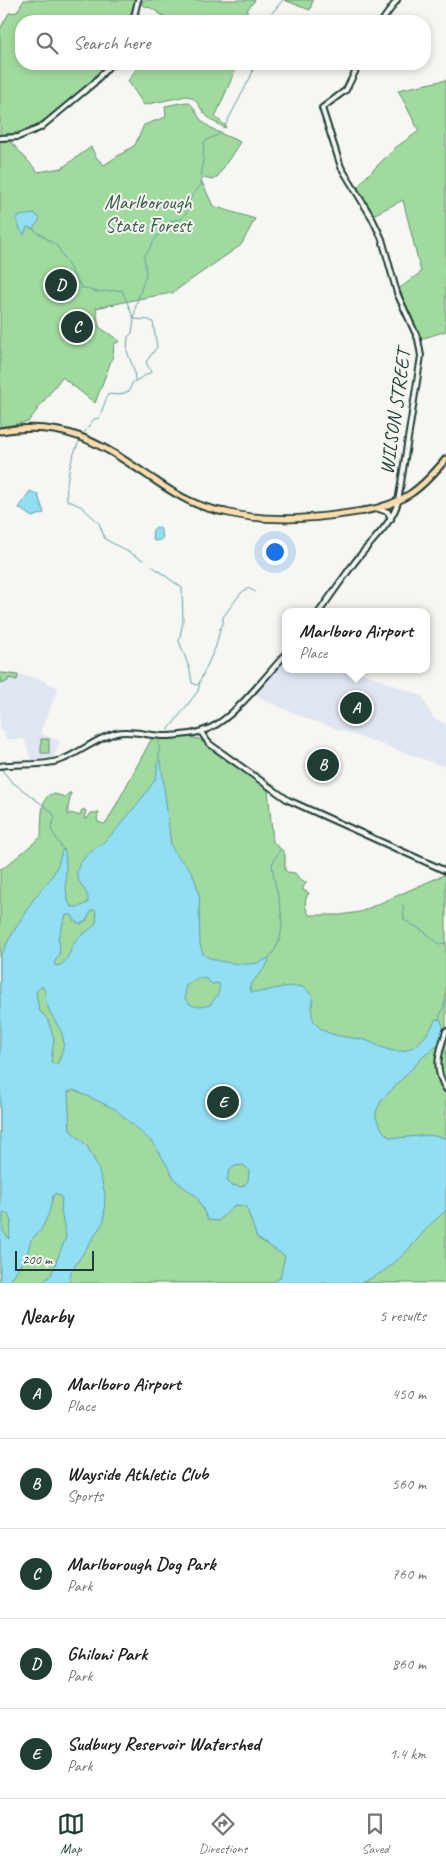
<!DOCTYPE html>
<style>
body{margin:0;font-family:Caveat,sans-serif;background:#f6f6f6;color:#202124}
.scale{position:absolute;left:15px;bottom:12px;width:79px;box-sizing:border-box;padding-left:5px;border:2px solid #1f3d34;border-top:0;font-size:14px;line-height:18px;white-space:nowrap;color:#1f3d34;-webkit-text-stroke:4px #f6f6f2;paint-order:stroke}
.you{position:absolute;left:274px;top:551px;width:18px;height:18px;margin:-12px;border:4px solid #fff;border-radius:50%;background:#1a73e8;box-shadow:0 0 0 8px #1a73e833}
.badge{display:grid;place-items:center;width:32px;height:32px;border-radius:50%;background:#1f3d34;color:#fff;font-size:16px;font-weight:700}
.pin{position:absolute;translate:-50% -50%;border:2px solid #fff;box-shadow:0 1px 5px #0006}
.popup{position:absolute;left:282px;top:608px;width:148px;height:65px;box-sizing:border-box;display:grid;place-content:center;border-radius:10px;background:#fff;filter:drop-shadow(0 1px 4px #0005);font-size:16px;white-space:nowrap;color:#757577}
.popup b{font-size:19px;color:#202124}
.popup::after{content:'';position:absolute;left:50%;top:100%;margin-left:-10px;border:10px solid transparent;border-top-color:#fff}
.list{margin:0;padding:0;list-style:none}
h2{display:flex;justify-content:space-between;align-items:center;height:65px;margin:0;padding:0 20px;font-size:21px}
h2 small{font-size:16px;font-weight:400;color:#757577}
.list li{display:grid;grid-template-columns:32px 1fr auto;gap:15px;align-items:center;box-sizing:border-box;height:90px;padding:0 20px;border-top:1px solid #e0e0e0}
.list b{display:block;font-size:19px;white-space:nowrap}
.list p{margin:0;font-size:16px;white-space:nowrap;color:#757577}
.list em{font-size:16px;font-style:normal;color:#757577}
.icon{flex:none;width:28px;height:28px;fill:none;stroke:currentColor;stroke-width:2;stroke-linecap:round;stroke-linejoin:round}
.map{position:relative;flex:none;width:446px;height:1283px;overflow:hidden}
.search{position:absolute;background:#fff;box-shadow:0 2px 8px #0003;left:15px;right:15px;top:15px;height:55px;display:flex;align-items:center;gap:12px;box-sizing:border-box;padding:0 18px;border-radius:20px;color:#757577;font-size:19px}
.sheet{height:515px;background:#fff}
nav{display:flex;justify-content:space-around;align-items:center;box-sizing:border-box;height:70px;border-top:1px solid #e0e0e0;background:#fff;font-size:14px;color:#757577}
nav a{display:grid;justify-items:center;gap:2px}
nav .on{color:#1f3d34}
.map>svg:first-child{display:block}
.built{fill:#dfe6f1}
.green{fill:#a1da9f;stroke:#608c6a}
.water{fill:#92def2;stroke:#649ea6;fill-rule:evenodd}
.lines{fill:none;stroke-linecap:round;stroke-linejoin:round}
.stream{stroke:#649ea6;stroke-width:1}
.tertiary-casing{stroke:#1f3d34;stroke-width:8}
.primary-casing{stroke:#1f3d34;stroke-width:9}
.trunk-casing{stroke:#1f3d34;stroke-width:9}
.tertiary{stroke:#f6f6f2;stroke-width:4}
.primary{stroke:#fcdcac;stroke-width:5}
.trunk{stroke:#fcdcac;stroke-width:5.5}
.labels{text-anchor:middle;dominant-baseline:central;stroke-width:4;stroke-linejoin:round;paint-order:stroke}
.park-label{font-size:20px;fill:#395c49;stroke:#f6f6f2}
.street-label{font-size:20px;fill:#1f3d34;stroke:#f6f6f2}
</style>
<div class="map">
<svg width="446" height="1283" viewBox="0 0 446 1283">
<rect width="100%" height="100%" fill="#f6f6f2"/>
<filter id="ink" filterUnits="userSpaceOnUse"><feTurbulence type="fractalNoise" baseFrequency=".02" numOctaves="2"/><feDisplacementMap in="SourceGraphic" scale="10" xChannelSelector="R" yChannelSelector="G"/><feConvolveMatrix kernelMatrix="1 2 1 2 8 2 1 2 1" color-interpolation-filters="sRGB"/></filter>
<g filter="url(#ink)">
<path class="built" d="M 286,658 L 286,669 L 352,669 L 422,696 L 433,718 L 446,724 L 446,767 L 303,717 L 264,700 L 255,693 Z
M 0,671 L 40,679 L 58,688 L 40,733 L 60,741 L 53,759 L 32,762 L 24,739 L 5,739 L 4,730 L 0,731 Z"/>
<path class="green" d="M 24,0 L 136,0 L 136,9 L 130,21 L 21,21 L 21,64 L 108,64 C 98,76 86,86 74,96 C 51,116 32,133 0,135 L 0,29 L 9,13 L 17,12 Z
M 142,0 L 255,0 L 247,10 L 247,21 L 164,21 L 165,17 L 151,8 L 142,5 Z
M 284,0 L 313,0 L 310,10 Z
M 140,64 L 238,64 L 215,117 L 226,126 L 225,128 C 219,124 212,122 207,116 C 199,109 198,97 186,96 L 144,105 L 128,81 Z
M 446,80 L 446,331 L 421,339 L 405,307 L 399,289 L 421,272 L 403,200 L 373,215 L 356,190 L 365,178 L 395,148 L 419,131 L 398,90 Z
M 186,102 C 194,103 196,114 201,120 C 212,131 227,136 240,142 L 218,176 L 213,180 L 203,178 L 201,180 L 213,206 L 255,219 L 241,245 L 172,293 L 143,298 L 96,308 L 99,327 L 120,341 L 114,344 L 113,356 L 95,403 L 62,377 L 28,422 L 0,427 L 0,141 L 11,142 L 38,172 L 62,168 L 91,147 L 96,157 L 104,165 L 135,145 L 144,125 L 166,117 L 165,106 Z
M 2,673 L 18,675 L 17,680 L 9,678 L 8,681 L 2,684 L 0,674 Z
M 190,737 L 199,739 L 268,790 L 273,842 L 283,851 L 285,855 L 285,870 L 287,872 L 295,873 L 301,881 L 307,882 L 303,887 L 303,890 L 309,893 C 303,901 305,907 309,915 L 341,915 L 360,912 L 446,874 L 446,1283 L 0,1283 L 0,869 L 5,867 L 41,837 C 42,827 39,794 53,794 C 57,794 61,796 65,797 L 69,793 L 71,793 L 68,808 L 68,815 L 71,813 L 80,816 L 81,811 L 84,809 L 86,811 L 84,818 L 87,819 L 91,813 L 99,813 L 97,818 L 98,822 L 104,824 L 107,822 L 152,738 Z
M 41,739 L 49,739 L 49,753 L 41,753 Z"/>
<path class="water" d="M 35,213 L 40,219 L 33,229 L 27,227 L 24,235 L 20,229 L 16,218 C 22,214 28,216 35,213 Z
M 30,491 L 38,495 L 44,513 L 32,517 L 19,508 Z
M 156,527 L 160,528 L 163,537 C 162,540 157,541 154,541 C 152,536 151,530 156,527 Z
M 161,761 L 171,845 C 175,855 181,860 188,867 C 194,872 202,900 199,907 L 200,944 L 203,954 C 212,962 244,966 257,963 C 261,962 264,960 268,958 L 269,961 C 264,971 256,976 250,986 L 251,992 L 260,992 L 283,987 L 299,986 L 305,988 L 313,997 C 313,1003 311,1010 312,1016 C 319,1038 347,1036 365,1040 C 372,1042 379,1047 386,1049 C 411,1058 426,1038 436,1019 L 441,1020 L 444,1030 L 438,1045 L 423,1057 L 381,1101 L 376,1112 L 376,1118 L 383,1131 L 389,1137 L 398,1138 L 428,1135 L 446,1138 L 446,1210 C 441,1216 434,1220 429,1226 C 407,1251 392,1271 360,1283 L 271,1283 L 280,1278 L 285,1256 L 257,1238 L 246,1206 L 235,1205 L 218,1221 L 208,1220 L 197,1197 L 176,1181 L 155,1145 L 115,1109 L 74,1090 L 68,1092 L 70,1130 L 87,1146 L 98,1167 L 105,1194 L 104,1221 L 71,1272 L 69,1283 L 42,1283 L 51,1275 L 66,1237 L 61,1211 L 62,1198 L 56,1193 L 53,1196 L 49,1213 L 41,1230 L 31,1240 L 27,1254 L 9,1283 L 0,1283 L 0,957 C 9,938 20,921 31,903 C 46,881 56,879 62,850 L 64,849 C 69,865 61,896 72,907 L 79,907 L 88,903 C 90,890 75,883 77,871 C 80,856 98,848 108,838 C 116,831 153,786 156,777 C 157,773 157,767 158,762 ZM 92,910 L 95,910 L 97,916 L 96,923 C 90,931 80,934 75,942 C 69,950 68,965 56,966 L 54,963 L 59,955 L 60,944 L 58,938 L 66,915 L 72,915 L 75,921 L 80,924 L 86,921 ZM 198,978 L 207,979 L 212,984 L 218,983 L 220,985 L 218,994 L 210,1005 C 199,1008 192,1008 185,999 L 186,985 ZM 42,986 C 47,992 44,998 47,1005 C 58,1033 72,1032 57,1065 L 51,1062 L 54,1039 L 48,1020 L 39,1010 L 36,992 ZM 235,1166 L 243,1165 L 249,1170 L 248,1181 L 242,1187 L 231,1185 L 227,1180 L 229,1171 ZM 3,1213 L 8,1214 L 11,1222 L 9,1239 L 3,1231 Z"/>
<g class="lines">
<path class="stream" d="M 265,21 L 283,0
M 225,126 L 251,76 L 255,64
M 33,229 L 57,246 L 81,287 L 97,292 L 122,290 L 134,319 L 149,320 L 153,322 L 157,347 L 146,362 L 151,372 L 132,383 L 129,391 L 119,395 L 108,394 L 99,418 L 94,419 L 84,433
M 135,380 L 134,370 L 127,351 L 128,337 L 132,333 L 136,305 L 146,274 L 144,256 C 151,249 153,238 161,233 L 160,230 L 170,221 L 181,219 L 187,212 L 191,197 L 201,185 L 204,142 C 210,137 217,137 222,132
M 80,440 C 71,457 65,481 67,500 L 82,507 L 99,523 L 105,539 L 143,560
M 152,566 L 182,588 L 183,622 L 179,641 L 190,670 L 192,683 L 197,685 L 200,682 L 198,691 L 169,729 L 169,731
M 200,681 L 216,646 L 220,629 L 223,624 L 223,617 L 241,593 L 248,588 L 255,592
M 159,740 L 159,762
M 2,770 L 12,782 L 51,811 L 55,817 L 51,829 L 63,850
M 403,904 L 404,920 L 425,932 L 439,944 L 446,943
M 268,959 C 295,929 275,898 272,864 L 280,850
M 439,1019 L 446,1000"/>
<defs>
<path id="tertiary" d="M 133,21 L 138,0
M 382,21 L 397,0
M 0,138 L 18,137 L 40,128 L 94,83 L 111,64
M 379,509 L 388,512 L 391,519
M 319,612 C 332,594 344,576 358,558 C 373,539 391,525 398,502 L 421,356 L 418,339 L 397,293 L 382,239 L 372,218 L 341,167 L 322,108 L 346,90 L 359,64
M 201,732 L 207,741 L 211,745 L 288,800 L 446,871
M 0,766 C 20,763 41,767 61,760 C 80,753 96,738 116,733 C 133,729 151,737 169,736 C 183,735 197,734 210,728 C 234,718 267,674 286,654
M 446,1031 C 439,1052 433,1069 446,1089"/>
<path id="primary" d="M 0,431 C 68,419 102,445 156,481 C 178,496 199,508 225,512
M 364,511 C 404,504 421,489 446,459"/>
<path id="trunk" d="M 225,512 C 272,524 318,518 364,511"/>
</defs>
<use href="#tertiary" class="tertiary-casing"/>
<use href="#primary" class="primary-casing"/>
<use href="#trunk" class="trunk-casing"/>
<use href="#tertiary" class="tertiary"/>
<use href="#primary" class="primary"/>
<use href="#trunk" class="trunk"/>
</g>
</g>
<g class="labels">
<g class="park-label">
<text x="148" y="202">Marlborough<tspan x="148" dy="23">State Forest</tspan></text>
</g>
<g class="street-label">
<text transform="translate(395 412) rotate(-82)">WILSON STREET</text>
</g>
</g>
</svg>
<div class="scale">200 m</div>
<div class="you"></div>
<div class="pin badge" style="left:356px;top:708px">A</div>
<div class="popup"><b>Marlboro Airport</b>Place</div>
<div class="pin badge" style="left:323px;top:765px">B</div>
<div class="pin badge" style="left:77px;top:327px">C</div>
<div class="pin badge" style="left:61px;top:285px">D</div>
<div class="pin badge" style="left:223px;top:1102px">E</div>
<div class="search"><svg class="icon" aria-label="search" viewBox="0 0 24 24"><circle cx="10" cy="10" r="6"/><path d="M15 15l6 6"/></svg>Search here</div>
</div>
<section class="sheet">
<h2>Nearby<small>5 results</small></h2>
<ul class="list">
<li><span class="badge">A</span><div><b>Marlboro Airport</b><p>Place</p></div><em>450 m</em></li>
<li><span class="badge">B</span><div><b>Wayside Athletic Club</b><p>Sports</p></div><em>560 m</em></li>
<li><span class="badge">C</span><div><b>Marlborough Dog Park</b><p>Park</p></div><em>760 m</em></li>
<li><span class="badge">D</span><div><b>Ghiloni Park</b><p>Park</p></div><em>860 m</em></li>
<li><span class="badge">E</span><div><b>Sudbury Reservoir Watershed</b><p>Park</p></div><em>1.4 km</em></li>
</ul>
</section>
<nav>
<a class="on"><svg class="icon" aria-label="map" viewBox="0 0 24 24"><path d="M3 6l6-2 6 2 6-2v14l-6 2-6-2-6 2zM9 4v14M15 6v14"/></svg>Map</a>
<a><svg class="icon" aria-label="directions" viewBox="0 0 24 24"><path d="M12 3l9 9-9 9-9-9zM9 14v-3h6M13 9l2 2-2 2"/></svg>Directions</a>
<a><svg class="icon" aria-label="saved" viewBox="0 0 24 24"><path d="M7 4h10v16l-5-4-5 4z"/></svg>Saved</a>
</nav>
